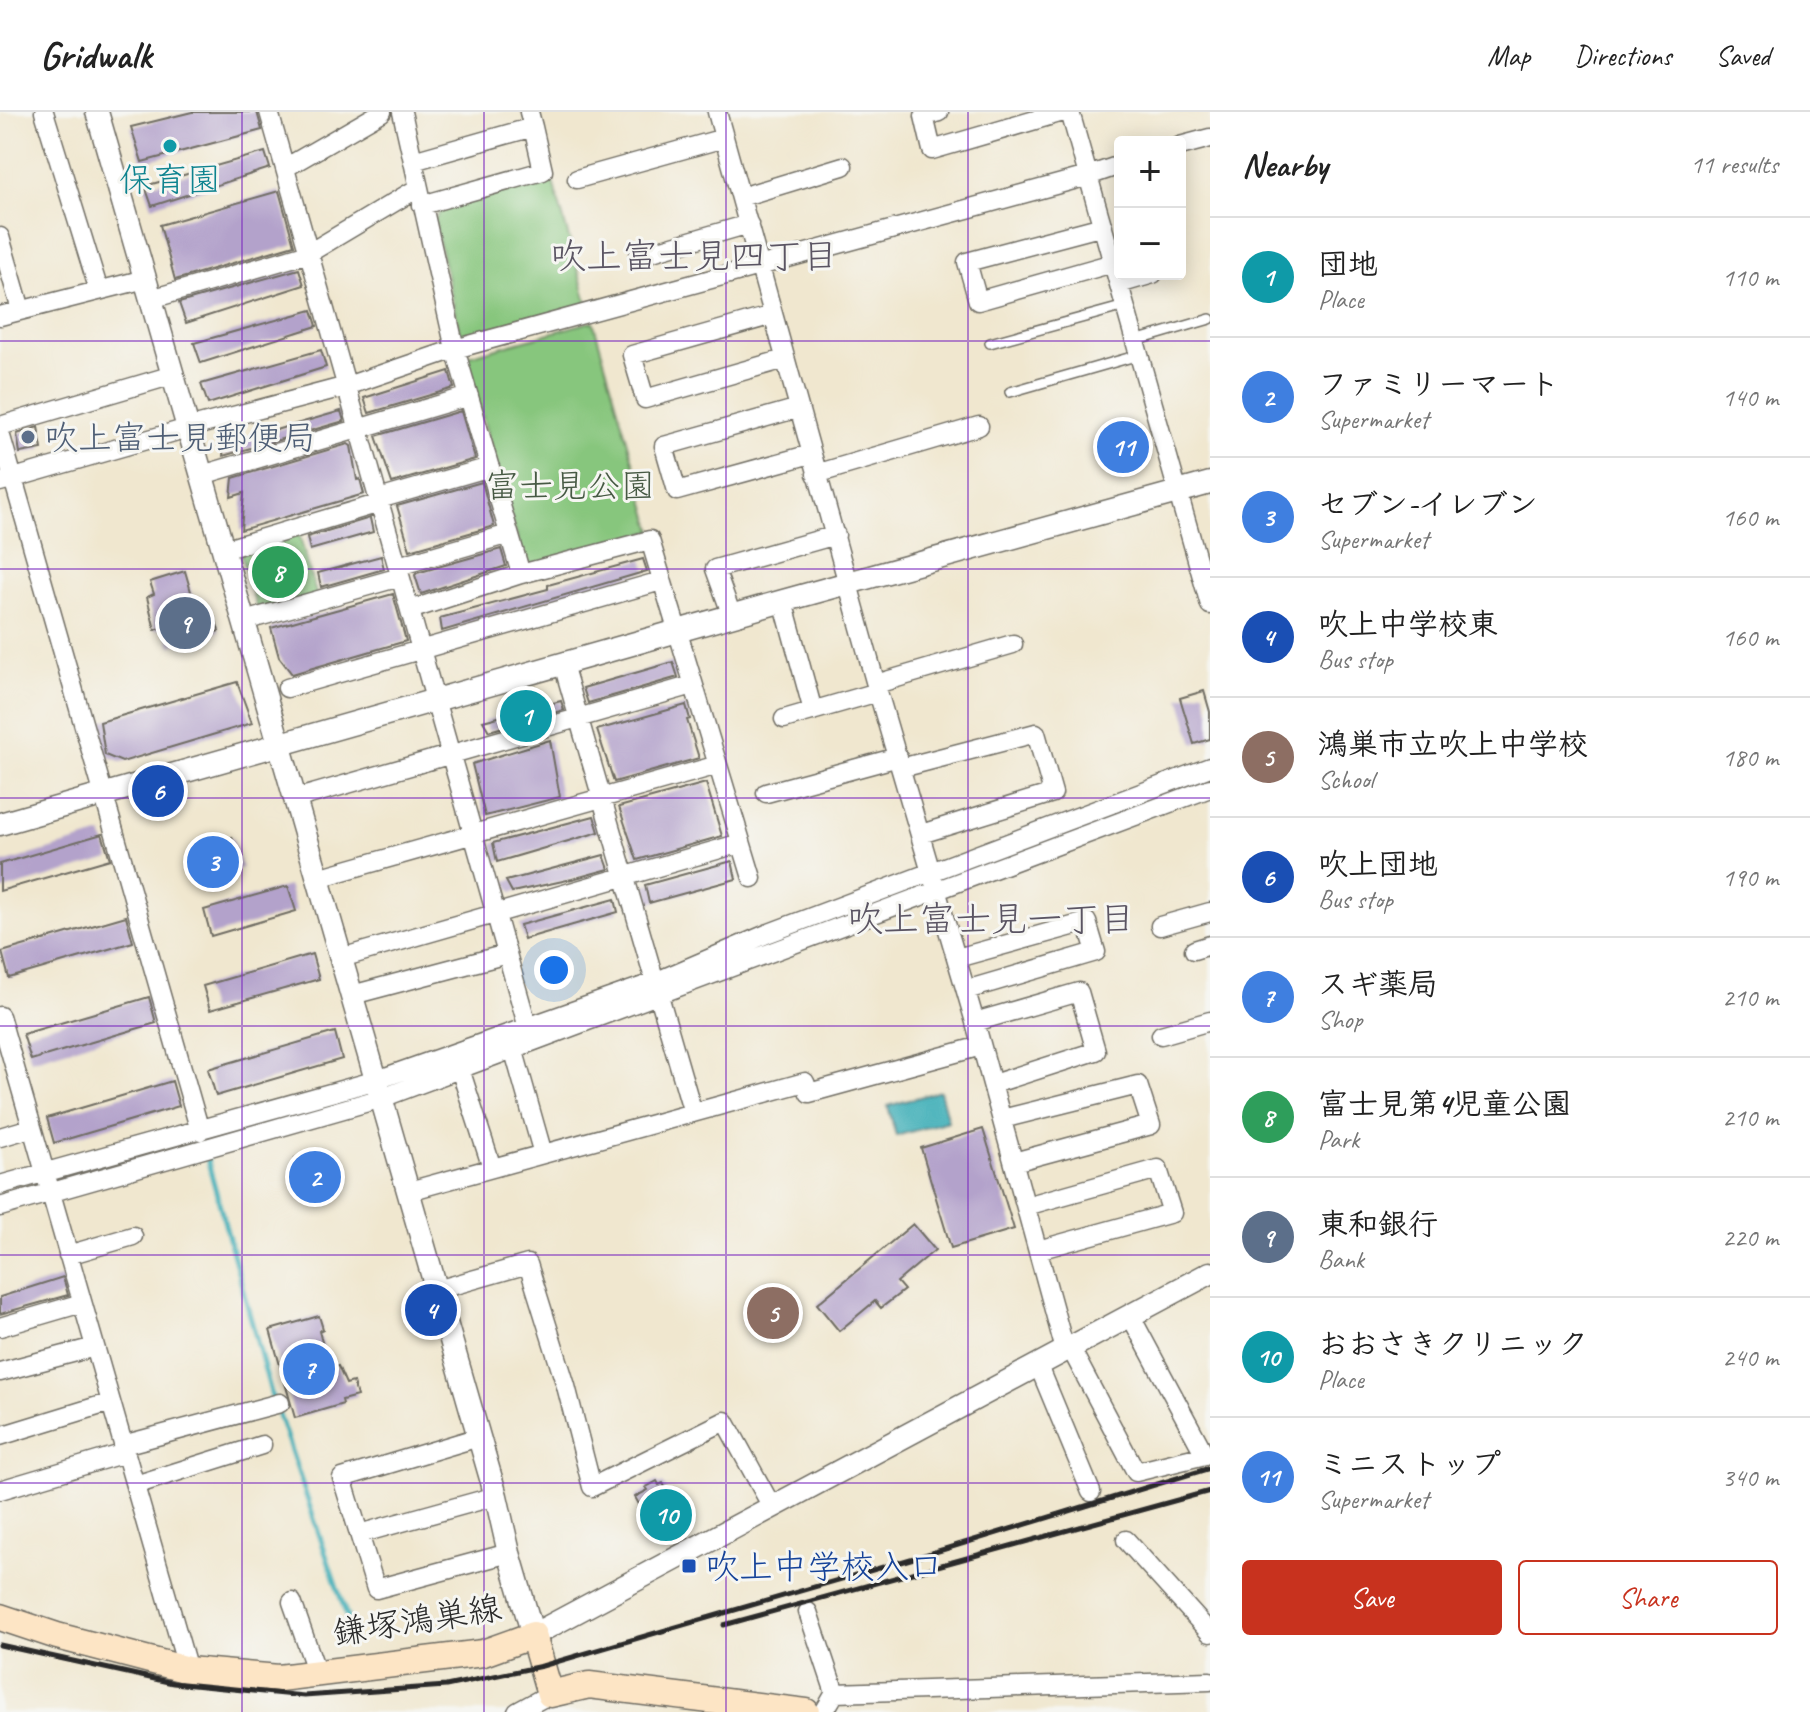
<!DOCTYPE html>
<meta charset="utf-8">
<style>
body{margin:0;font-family:Caveat,"Klee One",sans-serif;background:#f6f6f6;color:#222}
.controls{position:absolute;right:24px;top:24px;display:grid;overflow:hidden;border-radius:8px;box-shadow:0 4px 20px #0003}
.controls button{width:72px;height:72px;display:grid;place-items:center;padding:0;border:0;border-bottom:2px solid #e0e0e0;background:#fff;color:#222;font:40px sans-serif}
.you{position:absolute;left:554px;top:858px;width:28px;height:28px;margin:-20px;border:6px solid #fff;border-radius:50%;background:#1a73e8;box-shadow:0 0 0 12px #1a73e833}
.badge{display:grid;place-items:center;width:52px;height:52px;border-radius:50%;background:#c8321e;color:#fff;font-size:26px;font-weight:700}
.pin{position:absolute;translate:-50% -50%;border:4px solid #fff;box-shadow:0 2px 8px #0006}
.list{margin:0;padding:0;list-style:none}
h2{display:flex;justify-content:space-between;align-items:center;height:104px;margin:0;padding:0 32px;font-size:34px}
h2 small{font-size:26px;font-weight:400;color:#767676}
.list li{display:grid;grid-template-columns:52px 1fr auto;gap:24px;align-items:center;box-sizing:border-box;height:120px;padding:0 32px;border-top:2px solid #e0e0e0}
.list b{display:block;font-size:30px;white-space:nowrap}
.list p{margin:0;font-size:26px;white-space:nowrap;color:#767676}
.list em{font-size:26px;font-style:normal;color:#767676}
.actions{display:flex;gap:16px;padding:24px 32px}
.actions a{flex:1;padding:18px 0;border:2px solid #c8321e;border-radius:8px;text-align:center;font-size:28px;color:#c8321e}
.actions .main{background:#c8321e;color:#fff}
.map{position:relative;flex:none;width:1210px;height:1600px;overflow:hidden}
header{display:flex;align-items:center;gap:48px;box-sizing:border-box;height:112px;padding:0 40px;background:#fff;border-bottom:2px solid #e0e0e0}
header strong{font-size:38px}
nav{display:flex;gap:44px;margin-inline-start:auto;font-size:28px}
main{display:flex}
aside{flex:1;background:#fff}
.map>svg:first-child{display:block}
.green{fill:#87c67d;stroke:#597854;stroke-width:2}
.water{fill:#3daeb7;stroke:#346c71;stroke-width:2}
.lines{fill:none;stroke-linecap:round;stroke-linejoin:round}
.stream{stroke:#3daeb7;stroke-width:5}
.building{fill:#b3a2cb}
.service-casing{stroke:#706d64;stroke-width:12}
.minor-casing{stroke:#706d64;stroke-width:21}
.tertiary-casing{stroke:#706d64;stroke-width:25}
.secondary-casing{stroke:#706d64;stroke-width:29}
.service{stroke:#fff;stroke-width:9}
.minor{stroke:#fff;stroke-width:18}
.tertiary{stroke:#fff;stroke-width:22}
.secondary{stroke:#fde5c5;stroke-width:26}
.rail{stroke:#2b2b2b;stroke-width:5}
.grid{fill:none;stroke:#7b2cbf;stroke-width:2;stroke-opacity:0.55}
.culture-dot{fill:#0f9aa8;stroke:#f6f6f2;stroke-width:3}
.service-dot{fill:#5c6f8a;stroke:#f6f6f2;stroke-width:3}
.transit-dot{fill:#1a4fb4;stroke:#f6f6f2;stroke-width:3}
.labels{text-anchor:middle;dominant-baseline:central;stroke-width:6;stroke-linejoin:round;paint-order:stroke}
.culture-label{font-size:34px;fill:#0d838f;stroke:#f6f6f2}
.service-label{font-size:34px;fill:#4e5e75;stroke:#f6f6f2;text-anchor:start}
.park-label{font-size:34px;fill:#475a44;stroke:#f6f6f2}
.transit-label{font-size:34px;fill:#164399;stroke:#f6f6f2;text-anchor:start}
.street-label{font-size:34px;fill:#2b2b2b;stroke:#f6f6f2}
.neighbourhood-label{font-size:36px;fill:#5b5563;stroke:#f6f6f2}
</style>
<header>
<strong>Gridwalk</strong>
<nav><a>Map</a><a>Directions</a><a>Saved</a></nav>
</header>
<main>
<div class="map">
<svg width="1210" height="1600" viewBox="0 0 1210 1600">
<rect width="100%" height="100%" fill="#f6f6f2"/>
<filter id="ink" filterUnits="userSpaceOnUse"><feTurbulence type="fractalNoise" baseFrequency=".0125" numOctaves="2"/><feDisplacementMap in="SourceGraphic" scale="16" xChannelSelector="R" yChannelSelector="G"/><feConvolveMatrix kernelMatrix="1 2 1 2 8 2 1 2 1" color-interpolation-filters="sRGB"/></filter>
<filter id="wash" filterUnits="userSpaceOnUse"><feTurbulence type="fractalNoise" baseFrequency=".006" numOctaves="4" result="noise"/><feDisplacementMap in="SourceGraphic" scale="32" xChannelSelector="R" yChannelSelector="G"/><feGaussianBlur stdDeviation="1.8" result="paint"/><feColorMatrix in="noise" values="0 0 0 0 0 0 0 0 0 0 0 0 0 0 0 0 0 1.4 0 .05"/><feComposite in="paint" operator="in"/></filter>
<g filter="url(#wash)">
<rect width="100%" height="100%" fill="#f0e7cf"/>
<path class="green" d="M 551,63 L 589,197 L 470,230 L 460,222 L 434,108 L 445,93 Z
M 593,209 L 653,419 L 539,452 L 528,452 L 524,449 L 465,245 Z
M 298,418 L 317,485 L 258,501 L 239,435 Z"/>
<path class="water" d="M 940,979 L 948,1009 L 896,1024 L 888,994 Z"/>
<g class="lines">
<path class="stream" d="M 943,766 L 1130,695
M 883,789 L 927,772
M 395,971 L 413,965
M 290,1003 L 357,983
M 205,1039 L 273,1288
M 277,1297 L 348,1508"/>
</g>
<g id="blocks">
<path class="building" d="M 192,0 L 257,0 L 262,18 L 142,50 L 131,15 Z
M 265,40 L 270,56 L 152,94 L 145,74 Z
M 279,79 L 294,133 L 175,168 L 160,113 Z
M 299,157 L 304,173 L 186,211 L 179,191 Z
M 312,198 L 317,214 L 201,251 L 194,231 Z
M 321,238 L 326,255 L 208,292 L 201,272 Z
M 449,259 L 454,276 L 369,301 L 364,286 Z
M 341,299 L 344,309 L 223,344 L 224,333 Z
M 461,299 L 475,347 L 392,371 L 376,324 Z
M 38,315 L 42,337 L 20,341 L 17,322 Z
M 1137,317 L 1144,344 L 1108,354 L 1101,328 Z
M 348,332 L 351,334 L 357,368 L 360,367 L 364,382 L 241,418 L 244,381 L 231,385 L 233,366 Z
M 482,370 L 494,414 L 410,438 L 397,394 Z
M 370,406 L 373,420 L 310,438 L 307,425 Z
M 501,437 L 506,454 L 421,482 L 415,463 L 417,461 Z
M 381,444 L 384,457 L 321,475 L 318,461 Z
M 643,447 L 647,459 L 442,519 L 440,506 L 548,477 L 548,473 Z
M 185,459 L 194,490 L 200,488 L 206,508 L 215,506 L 219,519 L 171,534 L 165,515 L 155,518 L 147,485 L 154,482 L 150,470 Z
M 393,482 L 406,529 L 292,562 L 279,545 L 271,516 Z
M 673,550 L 678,565 L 588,591 L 583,576 Z
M 237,570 L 252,611 L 122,650 L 105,643 L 100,610 Z
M 1204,579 L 1210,600 L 1210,627 L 1194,632 L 1180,586 Z
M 561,589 L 564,598 L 489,619 L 483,609 Z
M 686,593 L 690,607 L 687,608 L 699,646 L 614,670 L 597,618 Z
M 550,628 L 560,685 L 485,704 L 472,652 Z
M 706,671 L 722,724 L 637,748 L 619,695 Z
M 594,704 L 599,720 L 497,750 L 493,731 Z
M 102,722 L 110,747 L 0,779 L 0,752 Z
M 232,725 L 242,756 L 197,768 L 189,737 Z
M 604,743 L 609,757 L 572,767 L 512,780 L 506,769 Z
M 732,749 L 736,767 L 649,791 L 645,773 Z
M 288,774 L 296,799 L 211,824 L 204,798 Z
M 615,787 L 618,800 L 524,827 L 520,813 Z
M 126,804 L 133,830 L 9,866 L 2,840 Z
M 312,842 L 319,867 L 210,898 L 203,874 Z
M 149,885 L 156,911 L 31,948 L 23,922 Z
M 335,920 L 342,947 L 216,984 L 208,957 Z
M 172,969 L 179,994 L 54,1031 L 47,1006 Z
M 983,1017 L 1014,1117 L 951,1136 L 921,1036 Z
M 321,1038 L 335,1083 L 309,1091 L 295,1046 Z
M 913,1112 L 935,1138 L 897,1170 L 904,1178 L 881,1196 L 875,1189 L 839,1219 L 817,1192 Z
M 63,1165 L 68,1183 L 0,1202 L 0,1185 Z
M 319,1204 L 323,1217 L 319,1219 L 329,1256 L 338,1254 L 346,1272 L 353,1270 L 357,1284 L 342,1288 L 343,1292 L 295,1306 L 270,1218 Z
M 657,1369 L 659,1373 L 663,1371 L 683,1411 L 662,1422 L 647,1392 L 641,1396 L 635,1385 L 648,1378 L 646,1375 Z"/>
</g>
</g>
<g filter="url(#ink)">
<use href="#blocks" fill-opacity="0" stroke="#706d64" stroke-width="2"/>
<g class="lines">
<defs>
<path id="service" d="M 1135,229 L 1210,207
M 990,231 L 1125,194
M 1010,280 L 1139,243"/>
<path id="minor" d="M 44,0 L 99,179
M 269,0 L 528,916
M 402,0 L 455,237 L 521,462
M 717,0 L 878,580 L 975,910 L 1065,1238
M 939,0 L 924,4 L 932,38 L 1063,0
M 1070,0 L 1210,493
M 1180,34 L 1210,26
M 413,49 L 533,15 L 529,0
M 285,56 L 382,0
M 577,67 L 724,26
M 741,85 L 843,54
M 422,93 L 543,59 L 533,15
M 1103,114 L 967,150 L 978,189 L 1113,151
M 0,125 L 21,198
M 638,144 L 749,112
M 1119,172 L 1153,162
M 151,187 L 309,141 L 418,76
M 773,203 L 632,243 L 645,287 L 785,247
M 0,204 L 145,167
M 799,296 L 664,334 L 677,379 L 811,342
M 0,314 L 173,263
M 0,321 L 200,1019
M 816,362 L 979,314
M 202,363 L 469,284
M 0,370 L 188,316 L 347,274 L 455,237 L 1088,64 L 1120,53
M 379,387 L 490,355
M 223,438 L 380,391
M 398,454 L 509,422
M 783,489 L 813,599
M 410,498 L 521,462 L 650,428 L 752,766
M 732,504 L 715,457 L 836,423
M 244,509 L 400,465
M 563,552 L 693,1001
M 876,572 L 1013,532
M 287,576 L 661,469
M 784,607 L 878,580
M 901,656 L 1036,621 L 1053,681 L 921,722
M 766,681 L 898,645
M 295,687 L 693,573
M 318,766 L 718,653
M 1160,814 L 1210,800
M 1194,838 L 1210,833
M 341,846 L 741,731
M 957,846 L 1087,810 L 1096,840 L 966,878
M 352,883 L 507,842
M 0,904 L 188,1558
M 975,910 L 1079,880 L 1096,939 L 993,972
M 1161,923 L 1210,909
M 513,936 L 543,1042
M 460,957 L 492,1056
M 1002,1007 L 1138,973 L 1151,1013 L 1014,1050
M 0,1025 L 31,1016
M 0,1073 L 377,968 L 655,870 L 769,821 L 1210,655
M 409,1079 L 805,970 L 809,981 L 981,934
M 1026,1094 L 1158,1057 L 1172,1101 L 1038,1138
M 0,1095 L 382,986 L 1210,676
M 68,1143 L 133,1124
M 437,1178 L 528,1152 L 566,1274 L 592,1375 L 725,1309 L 772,1395
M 0,1215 L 82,1191
M 1070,1235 L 1136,1360 L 1205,1343 L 1130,1203
M 1038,1252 L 1091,1380
M 0,1260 L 95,1235
M 0,1324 L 111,1290
M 479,1325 L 342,1366 L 376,1477 L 509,1441
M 123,1333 L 280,1291
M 135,1373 L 262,1333
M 0,1378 L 125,1341
M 359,1422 L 496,1384
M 1126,1428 L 1210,1521
M 292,1490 L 317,1561
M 808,1500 L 835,1581
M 517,1600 L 550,1582
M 824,1600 L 835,1581 L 1210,1569"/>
<path id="tertiary" d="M 97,0 L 496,1384 L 509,1441 L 533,1523 L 1210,1161
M 0,712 L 783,489 L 1210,371"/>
<path id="secondary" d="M 0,1505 L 57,1524 L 188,1558 L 279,1566 L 483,1541 L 533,1523 L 550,1582 L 589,1573 L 806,1600"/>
</defs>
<use href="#service" class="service-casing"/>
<use href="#minor" class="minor-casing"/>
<use href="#tertiary" class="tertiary-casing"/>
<use href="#secondary" class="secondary-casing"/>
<use href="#service" class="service"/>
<use href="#minor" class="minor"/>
<use href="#tertiary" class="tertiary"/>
<use href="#secondary" class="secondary"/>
<path class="rail" d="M 724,1513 L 1210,1379
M 0,1533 L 173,1571 L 304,1584 L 446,1574 L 542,1554 L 945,1437 L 1210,1356"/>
</g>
</g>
<path class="grid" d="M 242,0 L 242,1600M 484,0 L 484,1600M 726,0 L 726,1600M 968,0 L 968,1600M 0,229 L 1210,229M 0,457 L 1210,457M 0,686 L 1210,686M 0,914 L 1210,914M 0,1143 L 1210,1143M 0,1371 L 1210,1371"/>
<circle class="culture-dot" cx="170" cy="34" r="8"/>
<circle class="service-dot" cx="28" cy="325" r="8"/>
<rect class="transit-dot" x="681" y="1446" width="16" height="16" rx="4"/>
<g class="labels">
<g class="culture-label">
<text x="170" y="67">保育園</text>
</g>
<g class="service-label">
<text x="44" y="325">吹上富士見郵便局</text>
</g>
<g class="park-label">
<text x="570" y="373">富士見公園</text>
</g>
<g class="transit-label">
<text x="705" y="1454">吹上中学校入口</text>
</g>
<g class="street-label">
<text transform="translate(417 1508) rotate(-9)">鎌塚鴻巣線</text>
</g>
<g class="neighbourhood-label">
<text x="694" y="144">吹上富士見四丁目</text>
<text x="991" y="807">吹上富士見一丁目</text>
</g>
</g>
</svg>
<div class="controls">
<button>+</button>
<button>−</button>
</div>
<div class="you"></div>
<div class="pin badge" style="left:526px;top:604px;background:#0f9aa8">1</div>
<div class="pin badge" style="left:315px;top:1065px;background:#3f7fe0">2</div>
<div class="pin badge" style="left:213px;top:750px;background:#3f7fe0">3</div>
<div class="pin badge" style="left:431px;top:1198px;background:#1a4fb4">4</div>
<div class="pin badge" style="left:773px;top:1201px;background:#8d6e63">5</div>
<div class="pin badge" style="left:158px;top:679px;background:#1a4fb4">6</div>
<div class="pin badge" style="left:309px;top:1257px;background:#3f7fe0">7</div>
<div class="pin badge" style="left:278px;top:460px;background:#2e9e5b">8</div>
<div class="pin badge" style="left:185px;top:511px;background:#5c6f8a">9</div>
<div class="pin badge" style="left:666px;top:1403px;background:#0f9aa8">10</div>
<div class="pin badge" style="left:1123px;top:335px;background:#3f7fe0">11</div>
</div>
<aside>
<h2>Nearby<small>11 results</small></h2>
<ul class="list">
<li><span class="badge" style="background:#0f9aa8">1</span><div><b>団地</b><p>Place</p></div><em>110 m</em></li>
<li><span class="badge" style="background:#3f7fe0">2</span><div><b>ファミリーマート</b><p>Supermarket</p></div><em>140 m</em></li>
<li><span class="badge" style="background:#3f7fe0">3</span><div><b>セブン-イレブン</b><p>Supermarket</p></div><em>160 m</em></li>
<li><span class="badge" style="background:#1a4fb4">4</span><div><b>吹上中学校東</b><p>Bus stop</p></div><em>160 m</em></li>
<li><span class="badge" style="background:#8d6e63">5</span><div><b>鴻巣市立吹上中学校</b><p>School</p></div><em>180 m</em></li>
<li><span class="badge" style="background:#1a4fb4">6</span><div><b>吹上団地</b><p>Bus stop</p></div><em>190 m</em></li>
<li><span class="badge" style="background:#3f7fe0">7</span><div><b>スギ薬局</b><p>Shop</p></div><em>210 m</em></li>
<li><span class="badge" style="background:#2e9e5b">8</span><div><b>富士見第4児童公園</b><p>Park</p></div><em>210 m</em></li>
<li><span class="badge" style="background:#5c6f8a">9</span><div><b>東和銀行</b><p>Bank</p></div><em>220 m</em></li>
<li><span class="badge" style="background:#0f9aa8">10</span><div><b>おおさきクリニック</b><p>Place</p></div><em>240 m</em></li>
<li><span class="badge" style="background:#3f7fe0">11</span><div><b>ミニストップ</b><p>Supermarket</p></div><em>340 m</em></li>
</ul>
<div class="actions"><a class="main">Save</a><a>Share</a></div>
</aside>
</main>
